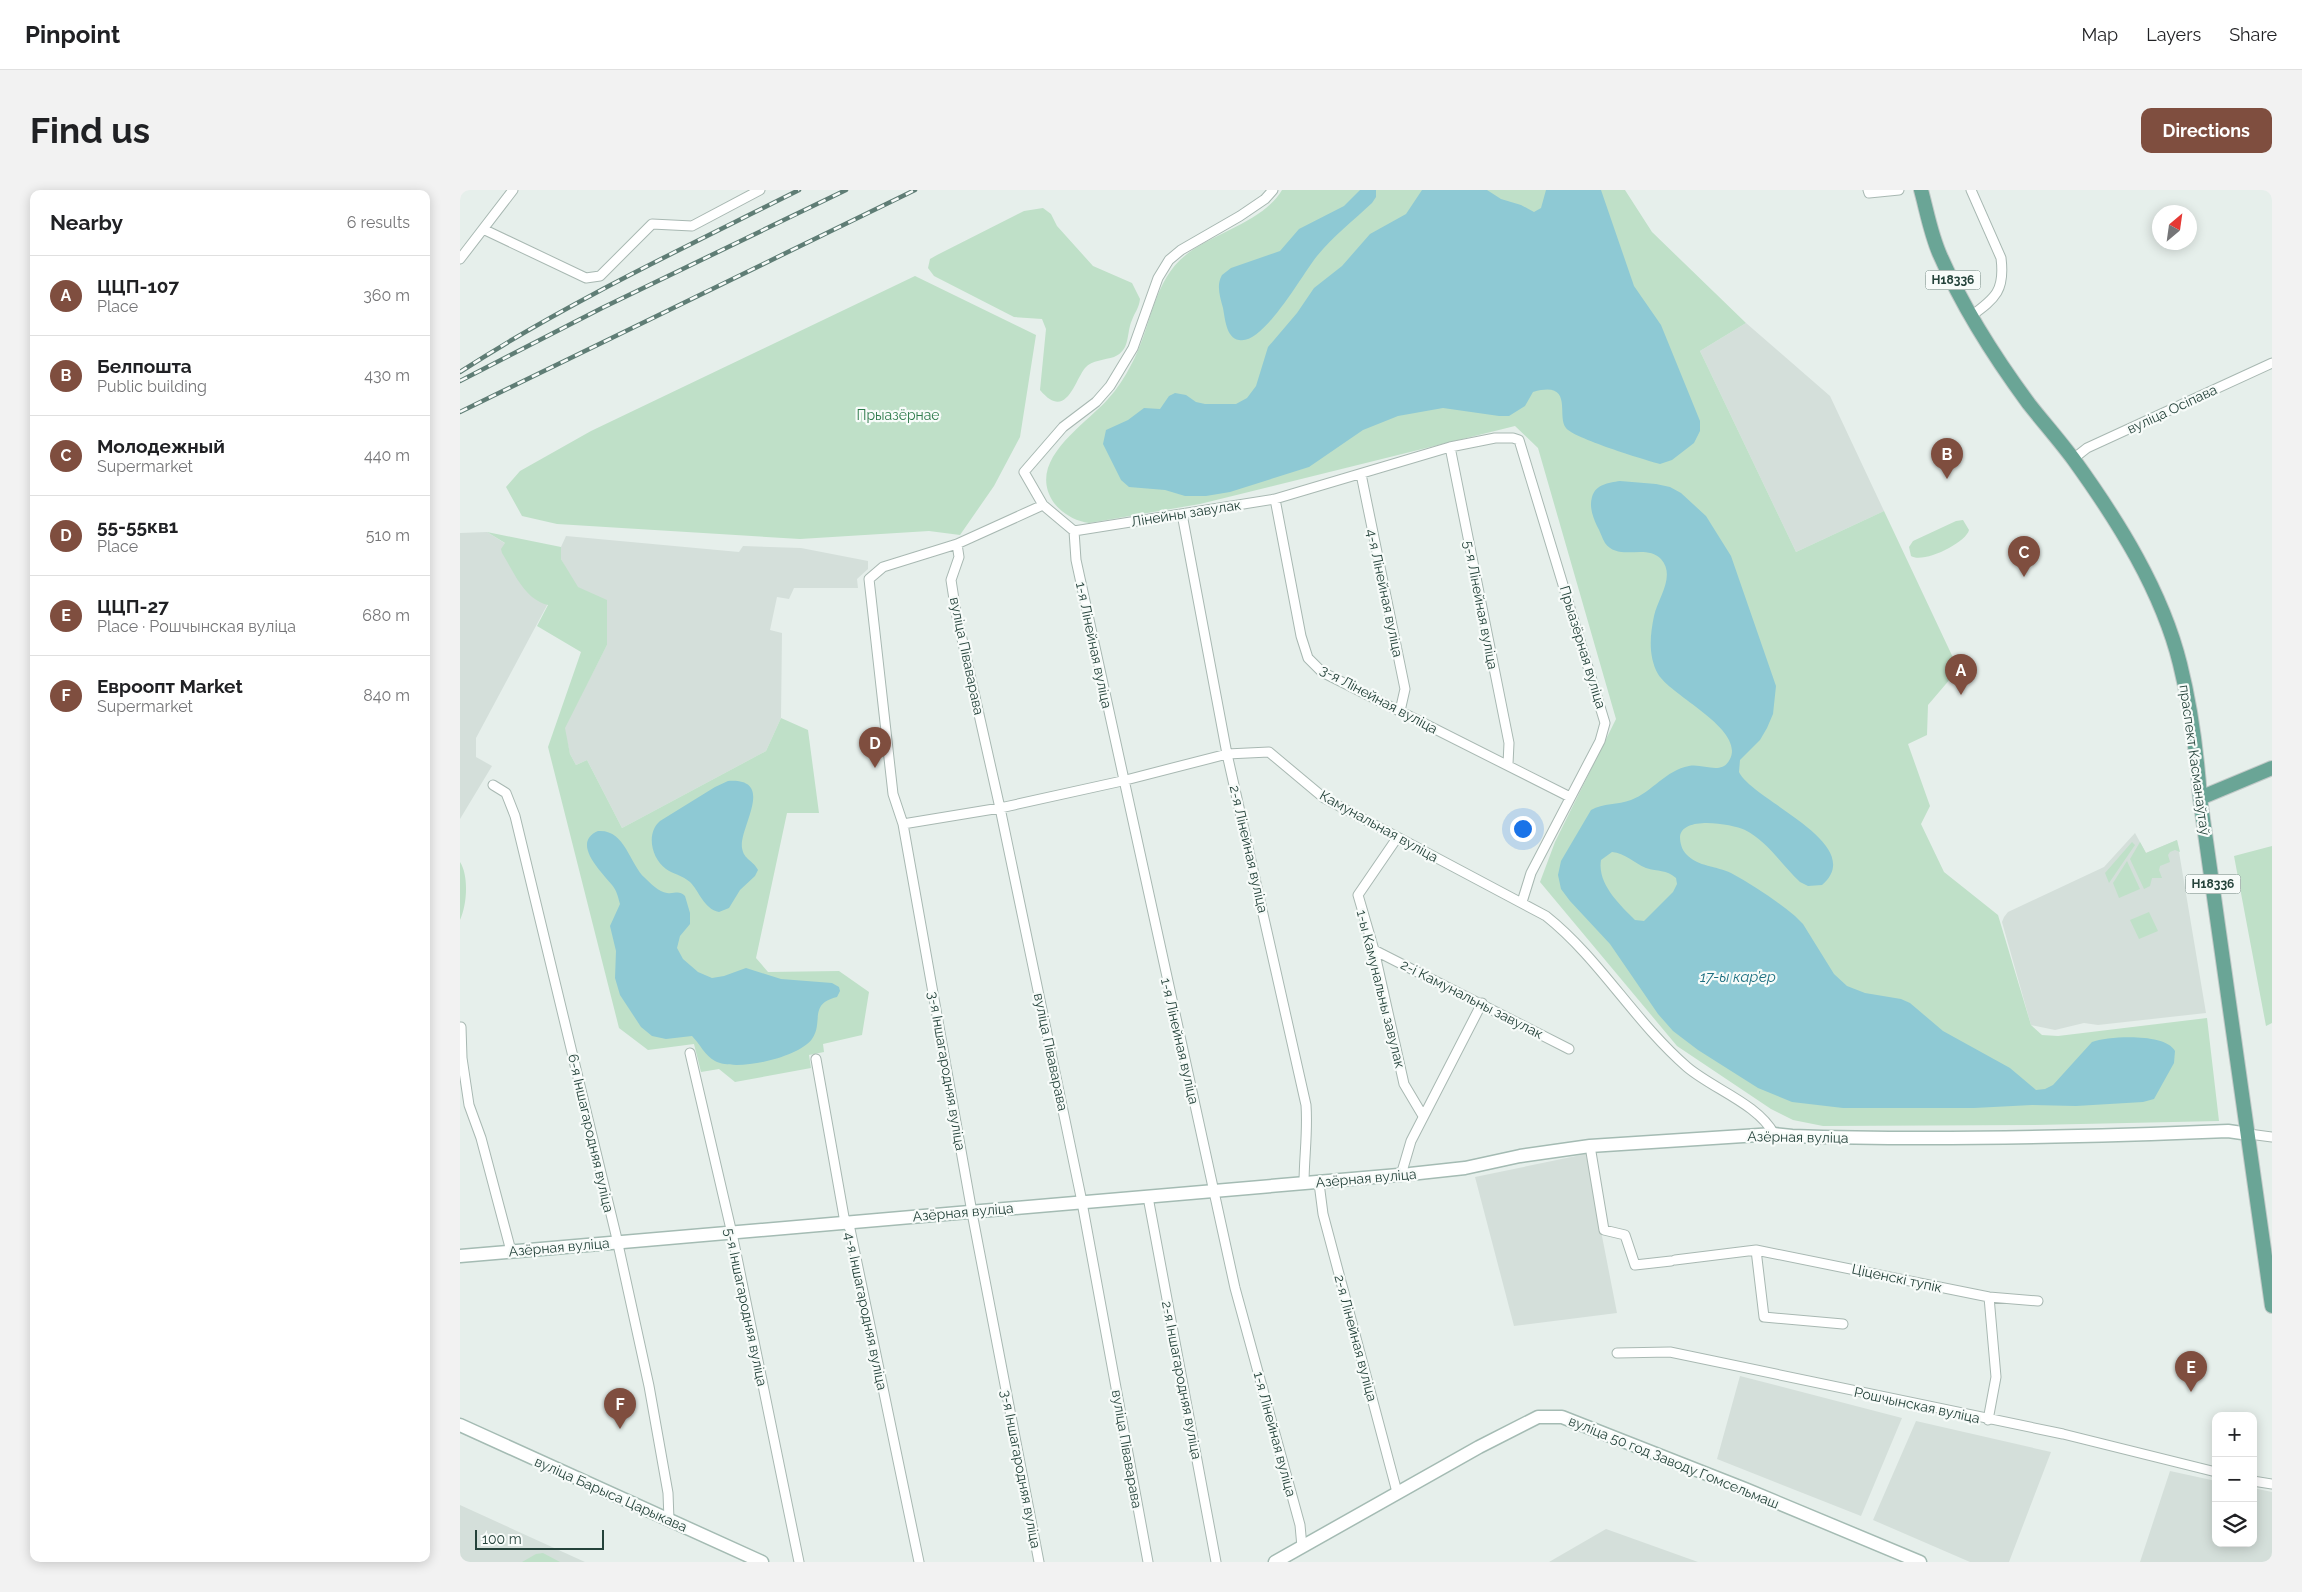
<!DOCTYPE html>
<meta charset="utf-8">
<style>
body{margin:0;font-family:Raleway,sans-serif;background:#f2f2f2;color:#202124}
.controls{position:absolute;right:15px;bottom:15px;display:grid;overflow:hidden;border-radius:10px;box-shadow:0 2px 12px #0003}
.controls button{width:45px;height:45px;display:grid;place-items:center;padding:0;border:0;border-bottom:1px solid #e0e0e0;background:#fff;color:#202124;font:25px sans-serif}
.compass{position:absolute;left:1692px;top:15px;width:45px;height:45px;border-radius:50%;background:#fff;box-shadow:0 2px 12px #0003;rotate:29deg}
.scale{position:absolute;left:15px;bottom:12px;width:129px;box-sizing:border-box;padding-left:5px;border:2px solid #24423a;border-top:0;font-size:14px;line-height:18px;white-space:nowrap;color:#24423a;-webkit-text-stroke:4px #f7fbf9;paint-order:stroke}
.you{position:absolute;left:1062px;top:638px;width:18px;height:18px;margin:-12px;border:4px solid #fff;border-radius:50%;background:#1a73e8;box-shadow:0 0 0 8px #1a73e833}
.badge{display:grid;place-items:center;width:32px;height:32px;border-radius:50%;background:#7f4e3f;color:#fff;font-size:16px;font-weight:700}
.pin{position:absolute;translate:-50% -41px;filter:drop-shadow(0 1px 2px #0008)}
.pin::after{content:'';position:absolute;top:26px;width:18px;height:15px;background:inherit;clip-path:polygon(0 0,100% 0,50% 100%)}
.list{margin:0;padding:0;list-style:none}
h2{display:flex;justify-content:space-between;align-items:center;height:65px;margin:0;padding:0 20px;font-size:21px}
h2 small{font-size:16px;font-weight:400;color:#757577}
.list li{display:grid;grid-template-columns:32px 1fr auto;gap:15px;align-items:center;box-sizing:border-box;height:80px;padding:0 20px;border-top:1px solid #e0e0e0}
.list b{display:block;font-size:19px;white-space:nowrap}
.list p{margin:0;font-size:16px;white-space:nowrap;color:#757577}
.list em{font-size:16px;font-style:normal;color:#757577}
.icon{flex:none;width:28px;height:28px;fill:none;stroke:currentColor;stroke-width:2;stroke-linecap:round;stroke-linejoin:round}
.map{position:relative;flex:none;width:1812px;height:1372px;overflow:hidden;border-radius:10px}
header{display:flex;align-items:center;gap:30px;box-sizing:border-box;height:70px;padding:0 25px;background:#fff;border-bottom:1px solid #e0e0e0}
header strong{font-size:24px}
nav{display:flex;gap:28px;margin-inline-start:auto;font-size:18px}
.intro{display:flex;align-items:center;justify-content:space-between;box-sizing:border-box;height:120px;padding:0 30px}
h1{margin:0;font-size:35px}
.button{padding:12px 22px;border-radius:10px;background:#7f4e3f;color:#fff;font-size:18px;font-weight:700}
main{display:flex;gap:30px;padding:0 30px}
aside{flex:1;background:#fff;border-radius:10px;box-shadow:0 2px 12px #0003}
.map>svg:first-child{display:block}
.built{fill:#d4dfda}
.green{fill:#bfe0c8}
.water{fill:#8ec9d4;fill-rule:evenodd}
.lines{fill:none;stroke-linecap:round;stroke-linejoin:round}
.street-casing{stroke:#a8b8b2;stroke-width:11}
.secondary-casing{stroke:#a4bbb3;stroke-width:15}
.primary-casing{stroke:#c2cac8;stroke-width:16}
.street{stroke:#fff;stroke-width:9}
.secondary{stroke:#fff;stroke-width:12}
.primary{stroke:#6aa596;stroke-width:14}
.rail-casing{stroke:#5f7d75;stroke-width:4.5}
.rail{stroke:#f7fbf9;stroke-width:2.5;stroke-dasharray:8;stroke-linecap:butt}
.labels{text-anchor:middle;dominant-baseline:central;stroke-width:4.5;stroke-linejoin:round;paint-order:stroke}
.shield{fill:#f7fbf9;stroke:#637a73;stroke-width:1}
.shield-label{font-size:12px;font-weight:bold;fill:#24423a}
.street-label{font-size:14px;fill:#24423a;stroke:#f7fbf9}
.park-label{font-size:14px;fill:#2d7a4b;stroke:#f7fbf9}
.water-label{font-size:15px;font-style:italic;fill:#1c6f80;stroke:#f7fbf9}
</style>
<header>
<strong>Pinpoint</strong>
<nav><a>Map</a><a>Layers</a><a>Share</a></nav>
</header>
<div class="intro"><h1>Find us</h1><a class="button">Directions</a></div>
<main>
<aside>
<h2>Nearby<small>6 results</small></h2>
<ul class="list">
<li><span class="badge">A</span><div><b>ЦЦП-107</b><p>Place</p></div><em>360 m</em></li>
<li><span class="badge">B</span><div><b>Белпошта</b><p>Public building</p></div><em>430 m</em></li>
<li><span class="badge">C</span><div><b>Молодежный</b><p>Supermarket</p></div><em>440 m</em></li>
<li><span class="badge">D</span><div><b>55-55кв1</b><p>Place</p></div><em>510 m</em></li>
<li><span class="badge">E</span><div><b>ЦЦП-27</b><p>Place · Рошчынская вуліца</p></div><em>680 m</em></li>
<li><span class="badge">F</span><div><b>Евроопт Market</b><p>Supermarket</p></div><em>840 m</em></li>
</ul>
</aside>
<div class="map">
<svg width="1812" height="1372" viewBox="0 0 1812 1372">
<rect width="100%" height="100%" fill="#e6efeb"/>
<path class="built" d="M 1286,133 L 1370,206 L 1424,321 L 1336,362 L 1240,161 Z
M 27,342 L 101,389 L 16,548 L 16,567 L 32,576 L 0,629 L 0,343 Z
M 106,346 L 279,362 L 283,356 L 341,358 L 408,371 L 408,379 L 397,389 L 398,398 L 334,398 L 329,409 L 317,407 L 310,440 L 322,443 L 321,528 L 306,561 L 162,638 L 127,570 L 116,575 L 110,564 L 104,538 L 147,455 L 101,369 L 101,357 Z
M 1675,643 L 1686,663 L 1717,650 L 1746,823 L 1638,835 L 1624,833 L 1595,840 L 1571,835 L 1542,732 L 1544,727 L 1548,722 L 1644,677 Z
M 1126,964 L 1157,1123 L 1054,1136 L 1015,987 Z
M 1280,1186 L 1442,1228 L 1401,1326 L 1257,1269 Z
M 1456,1231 L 1591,1262 L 1549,1372 L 1510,1372 L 1413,1330 Z
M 1710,1281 L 1756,1291 L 1756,1353 L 1793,1353 L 1793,1298 L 1812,1302 L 1812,1372 L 1680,1372 Z
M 0,1315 L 125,1372 L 0,1372 Z
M 1146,1339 L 1238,1372 L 1089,1372 Z"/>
<path class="green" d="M 822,0 L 1165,0 L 1192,42 L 1286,133 L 1240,161 L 1336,362 L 1424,321 L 1496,474 L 1497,481 L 1468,515 L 1467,545 L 1448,554 L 1470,616 L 1461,634 L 1484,682 L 1538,725 L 1571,835 L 1582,845 L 1598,846 L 1747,828 L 1759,931 L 1575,935 L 1363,936 L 1333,930 L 1311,919 L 1217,856 L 1080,692 L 1095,652 L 1156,529 L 1078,258 L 1055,236 L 740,314 L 629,333 C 615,331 603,324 594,313 C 565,271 624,236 648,209 C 657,199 665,187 671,175 C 690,142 692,97 720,70 C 748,43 802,34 822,0 Z
M 583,18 L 591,24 L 597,36 L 633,76 L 672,93 L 680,109 C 679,118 675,122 672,130 C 666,143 671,160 654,167 C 645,170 632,170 625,178 C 614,192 606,231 580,200 L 586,139 L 582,129 L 554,127 L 474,86 L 468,78 L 470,69 L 477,65 L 564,21 Z
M 455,86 L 576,145 L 560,247 L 534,296 L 500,345 L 469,341 L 340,349 L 97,334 L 62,326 L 46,297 L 60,281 L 131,241 Z
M 1503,330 L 1509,340 C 1506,353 1463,374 1451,366 L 1449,357 L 1453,351 L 1496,331 Z
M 27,342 L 101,357 L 101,369 L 118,397 L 147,410 L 147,455 L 105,538 L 110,564 L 116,575 L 127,570 L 162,638 L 306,561 L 321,528 L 348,540 L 359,623 L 327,623 L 296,768 L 308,782 L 379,781 L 409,802 L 402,845 L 363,854 L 364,862 L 349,865 L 351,878 L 275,892 L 259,879 L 241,882 L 234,854 L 188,860 L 159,838 L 88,557 L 121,462 L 77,436 L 88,415 C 64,409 54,382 42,363 L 41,359 L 45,353 Z
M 1717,650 L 1720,662 L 1715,660 L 1710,662 L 1708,665 L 1710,672 L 1700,676 L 1699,680 L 1702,688 L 1692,688 L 1690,696 L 1684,699 L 1670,669 L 1680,652 L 1686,663 Z
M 1672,652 L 1675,655 L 1649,693 L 1645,683 Z
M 1812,656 L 1812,833 L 1806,836 L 1774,666 Z
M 1667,671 L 1680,699 L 1659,708 L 1653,693 Z
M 0,672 C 9,686 7,715 0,730 Z
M 1689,722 L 1698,741 L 1679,749 L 1670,730 Z
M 83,1363 L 100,1372 L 62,1372 L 76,1364 Z"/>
<path class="water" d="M 900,0 L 916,0 L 916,7 L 912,13 C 894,30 873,46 857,66 C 843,83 803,156 779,150 C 766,148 765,128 763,118 C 760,107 756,95 762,85 L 771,78 L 820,61 L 839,39 L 884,16 Z
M 962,0 L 1027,0 L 1041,9 L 1061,15 L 1074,22 L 1081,18 L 1086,0 L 1141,0 L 1174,96 L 1201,135 L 1240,231 L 1240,241 L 1234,253 L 1212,270 L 1200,274 C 1185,270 1113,248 1106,238 C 1096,226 1115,190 1073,202 L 1065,216 L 1049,226 L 1039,226 L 983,218 L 938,226 L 903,240 L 849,277 L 770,302 L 746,306 L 725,306 L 705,300 L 669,297 L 661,290 L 643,254 L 646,240 L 668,230 L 684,218 L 700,219 L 709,206 L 715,203 L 726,205 L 736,212 L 745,214 L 776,214 L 787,208 L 796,196 L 808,157 L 837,123 L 854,98 L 882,76 L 910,44 L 946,24 Z
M 1160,291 L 1196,294 L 1210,297 L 1221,303 L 1246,326 L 1271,366 L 1316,496 L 1313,524 L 1307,538 L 1300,550 L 1280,570 L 1279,582 C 1293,611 1409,654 1362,695 L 1348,696 L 1340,692 C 1322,675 1307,651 1285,640 C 1272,634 1222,625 1220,647 C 1220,653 1222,660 1226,664 C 1238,677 1257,676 1271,683 C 1293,695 1316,710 1335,726 L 1343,734 L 1374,784 L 1387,796 L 1405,803 L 1441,809 L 1450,813 L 1483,841 L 1550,878 L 1576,900 L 1585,899 L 1593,895 L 1632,852 C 1650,846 1705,843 1715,861 L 1714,873 L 1694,909 L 1683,912 L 1616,916 L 1572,915 L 1514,918 L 1383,918 L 1332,912 L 1298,898 L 1238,860 L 1213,841 L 1198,824 L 1150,754 L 1110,711 L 1101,699 L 1098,685 L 1101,671 L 1131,620 C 1143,613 1158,615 1171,610 C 1192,602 1206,580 1229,576 C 1243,573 1262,586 1270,569 C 1285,539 1211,506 1198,484 C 1188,466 1190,445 1194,426 C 1198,408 1216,386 1201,369 C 1186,353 1159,372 1145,353 C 1142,348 1140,341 1137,336 C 1133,327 1129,317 1132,307 C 1136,294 1148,293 1160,291 ZM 1152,662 C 1165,663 1174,673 1186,678 C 1198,682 1206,679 1216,688 L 1217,694 L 1213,702 L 1184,731 L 1175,730 C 1160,715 1137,694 1141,670 Z
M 268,591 C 317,588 279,637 282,658 C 284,670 293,670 298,680 L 295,686 L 280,700 L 269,718 L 259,722 C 244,719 239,701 230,692 C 222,685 213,684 206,679 C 191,668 186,643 200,631 L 255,597 Z
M 138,641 C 165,639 169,673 185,688 C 190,693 199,702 207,703 C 215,704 219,700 225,706 L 230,723 L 230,734 L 220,746 L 217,758 L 223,769 L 238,782 L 252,788 L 264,786 L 286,778 L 321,789 L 372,793 L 379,797 L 380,801 L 377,807 C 348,814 364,832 352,849 C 338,868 276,882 255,871 C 245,866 240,854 232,846 L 206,849 L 192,846 L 181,837 L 160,805 L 155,788 L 156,761 L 150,736 L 160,714 C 158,707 157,701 152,695 C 143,683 110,653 138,641 Z"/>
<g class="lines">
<defs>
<path id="street" d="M 1408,0 L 1409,3 L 1439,0
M 25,40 L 126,88 L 140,86 L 192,34 L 232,36 L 300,0
M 0,69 L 53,0
M 1511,126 C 1536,108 1545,100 1541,68 L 1511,0
M 990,257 L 1049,553 L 1048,574
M 1613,269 L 1627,258 L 1812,173
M 901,284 L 945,499 L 940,521
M 815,309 L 841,446 L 848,468 L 862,482 L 1110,607
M 583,315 L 564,282 L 603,237 L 636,212 L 650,196 L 673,158 L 698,88 L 709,70 L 721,60 L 780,26 L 805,9 L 813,0
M 722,324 L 767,564 L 846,915 C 848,942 844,967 844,994
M 614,341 L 616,370 L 775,1098 L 840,1335 L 842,1357
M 497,354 L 499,367 L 491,390 L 496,422 L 540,618 L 621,1007 L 688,1372
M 33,595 L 46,603 L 55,626 L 156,1045 L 189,1196 L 208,1303 L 209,1330
M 443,634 L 540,618 L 662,591 L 767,564 L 809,562 L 864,608 L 1086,726 C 1140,769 1174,831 1227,877 C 1253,899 1298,914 1314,944
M 937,648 L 898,705 L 914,760 L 944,894 L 963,926
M 914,760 L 1109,859
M 1,837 L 2,868 L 9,915 L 21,948 L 51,1061
M 230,863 L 273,1048 L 339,1372
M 356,869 L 384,1027 L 390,1039 L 459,1372
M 1789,944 L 1812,947
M 1130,956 L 1144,1040 L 1165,1045 L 1175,1075 L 1211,1071
M 941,985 L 951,951 L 1022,813
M 859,993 L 863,1024 L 937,1302
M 688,1007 L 756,1372
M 1296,1060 L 1304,1127 L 1383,1134
M 1215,1070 L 1296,1060 L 1529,1107 L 1578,1111
M 1157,1163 L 1210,1162 L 1603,1244 L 1756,1282
M 1528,1230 L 1536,1187 L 1529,1107
M 1793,1291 L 1812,1294
M 579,1372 L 513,1028 L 443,634 L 433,604 L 409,389 L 423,377 L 497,354 L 583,315 L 614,341 L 815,309 L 990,257 L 1035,248 L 1053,248 L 1059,250 L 1145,533 L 1140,551 L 1071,683 L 1062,712"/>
<path id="secondary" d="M 0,1066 L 950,984 L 1005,978 L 1060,966 L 1130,956 L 1314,944 L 1332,946 C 1477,951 1623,947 1768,941 L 1789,944
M 0,1235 L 302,1372
M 815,1372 L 1019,1257 L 1078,1227 L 1102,1227 L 1285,1299 L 1460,1372"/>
<path id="primary" d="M 1461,0 C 1467,22 1471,45 1480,65 C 1503,118 1535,168 1569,214 C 1584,233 1600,251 1614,270 C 1658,331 1702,401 1720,474 C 1731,518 1737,563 1740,608 L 1812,1116
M 1740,608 L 1812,578"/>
</defs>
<use href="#street" class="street-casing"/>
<use href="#secondary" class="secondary-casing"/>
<use href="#primary" class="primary-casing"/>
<use href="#street" class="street"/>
<use href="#secondary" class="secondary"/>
<use href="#primary" class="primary"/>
<defs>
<path id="rail" d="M 0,182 C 108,112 224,58 339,0
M 0,191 L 142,118 L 386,0
M 0,222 L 455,0"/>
</defs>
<use href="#rail" class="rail-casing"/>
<use href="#rail" class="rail"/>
</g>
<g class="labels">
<g class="shield">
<rect x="1465.5" y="80.5" width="55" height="19" rx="4"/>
<rect x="1725.5" y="684.5" width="55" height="19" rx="4"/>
</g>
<g class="shield-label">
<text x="1493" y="90">Н18336</text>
<text x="1753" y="694">Н18336</text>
</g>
<g class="street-label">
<text transform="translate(1712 219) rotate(-25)">вуліца Осіпава</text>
<text transform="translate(726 323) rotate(-9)">Лінейны завулак</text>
<text transform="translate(925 403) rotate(78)">4-я Лінейная вуліца</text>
<text transform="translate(1021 415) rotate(79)">5-я Лінейная вуліца</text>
<text transform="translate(634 455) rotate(78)">1-я Лінейная вуліца</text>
<text transform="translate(1123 457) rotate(73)">Прыазёрная вуліца</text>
<text transform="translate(507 466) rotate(78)">вуліца Піваварава</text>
<text transform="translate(919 509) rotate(28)">3-я Лінейная вуліца</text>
<text transform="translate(1735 570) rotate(82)">праспект Касманаўтаў</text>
<text transform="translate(919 636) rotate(29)">Камунальная вуліца</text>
<text transform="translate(789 659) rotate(77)">2-я Лінейная вуліца</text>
<text transform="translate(921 799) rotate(76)">1-ы Камунальны завулак</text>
<text transform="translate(1012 809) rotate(27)">2-і Камунальны завулак</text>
<text transform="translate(720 851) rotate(77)">1-я Лінейная вуліца</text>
<text transform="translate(591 862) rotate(78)">вуліца Піваварава</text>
<text transform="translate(487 881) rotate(80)">3-я Іншагародняя вуліца</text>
<text transform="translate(131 943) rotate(77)">6-я Іншагародняя вуліца</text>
<text transform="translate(1338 947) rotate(1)">Азёрная вуліца</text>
<text transform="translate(906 988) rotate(-5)">Азёрная вуліца</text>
<text transform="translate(503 1022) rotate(-5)">Азёрная вуліца</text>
<text transform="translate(99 1057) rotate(-5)">Азёрная вуліца</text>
<text transform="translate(1437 1088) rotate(12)">Ціценскі тупік</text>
<text transform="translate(286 1117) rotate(78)">5-я Іншагародняя вуліца</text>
<text transform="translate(406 1121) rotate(78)">4-я Іншагародняя вуліца</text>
<text transform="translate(896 1148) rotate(75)">2-я Лінейная вуліца</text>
<text transform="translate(722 1190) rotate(79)">2-я Іншагародняя вуліца</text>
<text transform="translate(1457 1215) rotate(12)">Рошчынская вуліца</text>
<text transform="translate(815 1244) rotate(75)">1-я Лінейная вуліца</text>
<text transform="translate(667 1259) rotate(80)">вуліца Піваварава</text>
<text transform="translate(1214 1272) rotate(22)">вуліца 50 год Заводу Гомсельмаш</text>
<text transform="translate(561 1279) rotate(79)">3-я Іншагародняя вуліца</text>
<text transform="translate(151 1304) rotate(24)">вуліца Барыса Царыкава</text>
</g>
<g class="park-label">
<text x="438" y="225">Прыазёрнае</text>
</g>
<g class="water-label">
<text x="1278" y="787">17-ы кар’ер</text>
</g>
</g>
</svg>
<div class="controls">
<button>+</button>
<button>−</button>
<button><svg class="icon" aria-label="layers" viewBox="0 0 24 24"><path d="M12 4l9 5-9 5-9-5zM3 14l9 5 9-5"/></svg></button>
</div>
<svg class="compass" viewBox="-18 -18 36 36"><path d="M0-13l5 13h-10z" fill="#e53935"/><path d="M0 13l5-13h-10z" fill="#757577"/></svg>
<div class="scale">100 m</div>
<div class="you"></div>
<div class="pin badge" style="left:1501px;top:505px">A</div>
<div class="pin badge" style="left:1487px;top:289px">B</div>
<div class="pin badge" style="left:1564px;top:387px">C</div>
<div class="pin badge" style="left:415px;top:578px">D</div>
<div class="pin badge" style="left:1731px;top:1202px">E</div>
<div class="pin badge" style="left:160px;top:1239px">F</div>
</div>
</main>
